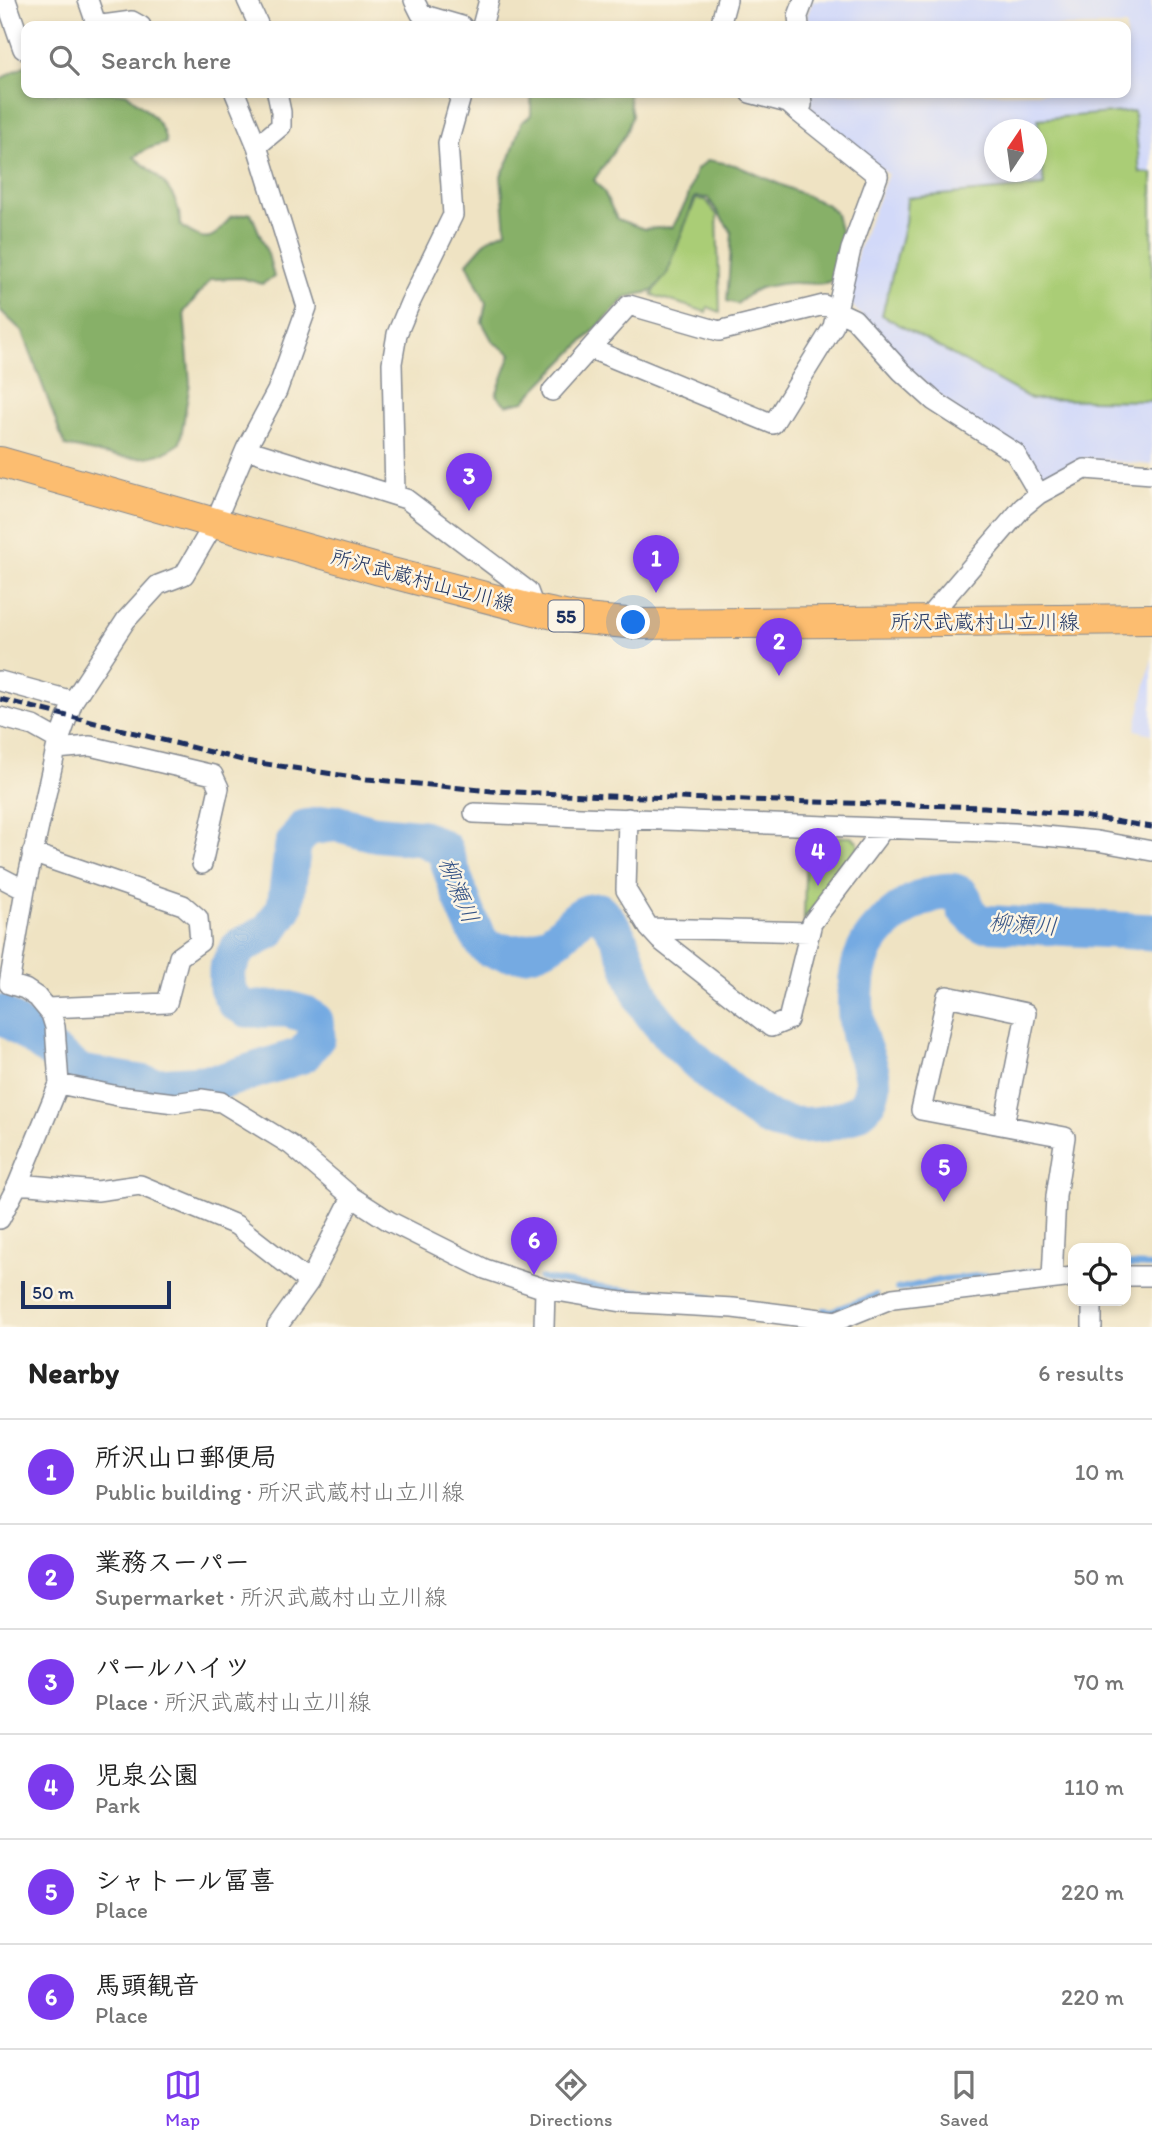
<!DOCTYPE html>
<meta charset="utf-8">
<style>
body{margin:0;font-family:Itim,"Klee One",sans-serif;background:#f2f2f2;color:#222}
.controls{position:absolute;right:21px;bottom:21px;display:grid;overflow:hidden;border-radius:14px;box-shadow:0 4px 10px #0003}
.controls button{width:63px;height:63px;display:grid;place-items:center;padding:0;border:0;border-bottom:2px solid #e0e0e0;background:#fff;color:#222;font:35px sans-serif}
.compass{position:absolute;left:984px;top:119px;width:63px;height:63px;border-radius:50%;background:#fff;box-shadow:0 4px 10px #0003;rotate:13deg}
.scale{position:absolute;left:21px;bottom:18px;width:150px;box-sizing:border-box;padding-left:7px;border:4px solid #1b2f5e;border-top:0;font-size:19px;line-height:24px;white-space:nowrap;color:#1b2f5e;-webkit-text-stroke:5px #fcf5e5;paint-order:stroke}
.you{position:absolute;left:634px;top:623px;width:24px;height:24px;margin:-18px;border:5px solid #fff;border-radius:50%;background:#1a73e8;box-shadow:0 0 0 10px #1a73e833}
.badge{display:grid;place-items:center;width:46px;height:46px;border-radius:50%;background:#7c3aed;color:#fff;font-size:23px;font-weight:700}
.pin{position:absolute;translate:-50% -58px;filter:drop-shadow(0 2px 4px #0008)}
.pin::after{content:'';position:absolute;top:37px;width:24px;height:21px;background:inherit;clip-path:polygon(0 0,100% 0,50% 100%)}
.list{margin:0;padding:0;list-style:none}
h2{display:flex;justify-content:space-between;align-items:center;height:91px;margin:0;padding:0 28px;font-size:30px}
h2 small{font-size:23px;font-weight:400;color:#767676}
.list li{display:grid;grid-template-columns:46px 1fr auto;gap:21px;align-items:center;box-sizing:border-box;height:105px;padding:0 28px;border-top:2px solid #e0e0e0}
.list b{display:block;font-size:26px;white-space:nowrap}
.list p{margin:0;font-size:23px;white-space:nowrap;color:#767676}
.list em{font-size:23px;font-style:normal;color:#767676}
.icon{flex:none;width:38px;height:38px;fill:none;stroke:currentColor;stroke-width:2;stroke-linecap:round;stroke-linejoin:round}
.map{position:relative;flex:none;width:1152px;height:1327px;overflow:hidden}
.search{position:absolute;background:#fff;box-shadow:0 4px 10px #0003;left:21px;right:21px;top:21px;height:77px;display:flex;align-items:center;gap:18px;box-sizing:border-box;padding:0 24px;border-radius:14px;color:#767676;font-size:26px}
.sheet{height:721px;background:#fff}
nav{display:flex;justify-content:space-around;align-items:center;box-sizing:border-box;height:98px;border-top:2px solid #e0e0e0;background:#fff;font-size:19px;color:#767676}
nav a{display:grid;justify-items:center;gap:4px}
nav .on{color:#7c3aed}
.map>svg:first-child{display:block}
.built{fill:#d2d9f9;fill-rule:evenodd}
.green{fill:#aacd76;stroke:#627e6a;stroke-width:2}
.forest{fill:#87b067;stroke:#517062;stroke-width:2}
.lines{fill:none;stroke-linecap:round;stroke-linejoin:round}
.stream{stroke:#74aae2;stroke-width:6}
.river{stroke:#74aae2;stroke-width:37}
.street-casing{stroke:#858990;stroke-width:22}
.primary-casing{stroke:#858990;stroke-width:32}
.street{stroke:#fff;stroke-width:19}
.primary{stroke:#fcbd6f;stroke-width:30}
.rail{stroke:#1b2f5e;stroke-width:5;stroke-dasharray:10 5;stroke-linecap:butt}
.labels{text-anchor:middle;dominant-baseline:central;stroke-width:5;stroke-linejoin:round;paint-order:stroke}
.shield{fill:#fcf5e5;stroke:#5e6a86;stroke-width:2}
.shield-label{font-size:19px;font-weight:bold;fill:#1b2f5e}
.street-label{font-size:21px;fill:#1b2f5e;stroke:#fcf5e5}
.water-label{font-size:23px;font-style:italic;fill:#365486;stroke:#fcf5e5}
</style>
<div class="map">
<svg width="1152" height="1327" viewBox="0 0 1152 1327">
<rect width="100%" height="100%" fill="#fcf5e5"/>
<filter id="ink" filterUnits="userSpaceOnUse"><feTurbulence type="fractalNoise" baseFrequency=".0143" numOctaves="2"/><feDisplacementMap in="SourceGraphic" scale="14" xChannelSelector="R" yChannelSelector="G"/><feConvolveMatrix kernelMatrix="1 2 1 2 8 2 1 2 1" color-interpolation-filters="sRGB"/></filter>
<filter id="wash" filterUnits="userSpaceOnUse"><feTurbulence type="fractalNoise" baseFrequency=".00686" numOctaves="4" result="noise"/><feDisplacementMap in="SourceGraphic" scale="28" xChannelSelector="R" yChannelSelector="G"/><feGaussianBlur stdDeviation="1.57" result="paint"/><feColorMatrix in="noise" values="0 0 0 0 0 0 0 0 0 0 0 0 0 0 0 0 0 1.4 0 .05"/><feComposite in="paint" operator="in"/></filter>
<g filter="url(#wash)">
<rect width="100%" height="100%" fill="#efe3c3"/>
<path class="built" d="M 813,0 L 1152,0 L 1152,465 L 1084,458 L 1040,482 L 895,356 L 847,299 L 858,251 L 888,174 L 816,117 L 811,109 L 811,93 L 1126,93 L 1126,26 L 808,26 L 807,15 ZM 995,130 L 1036,130 L 1036,172 L 995,172 Z
M 1152,658 L 1152,734 L 1135,730 Z"/>
<path class="green" d="M 1134,111 L 1140,173 L 1152,173 L 1152,401 L 1031,399 L 882,315 L 905,223 L 907,198 L 1044,186 L 1038,119 Z
M 696,199 L 706,200 L 717,215 L 720,312 L 708,307 L 706,312 L 652,295 L 666,270 Z
M 806,836 L 851,837 L 857,841 L 859,846 L 804,920 Z"/>
<path class="forest" d="M 26,65 L 26,93 L 126,93 C 143,108 163,119 166,143 L 147,149 L 134,157 C 157,175 181,193 180,225 C 204,243 213,243 230,217 L 251,213 L 268,254 L 274,277 L 262,284 L 242,278 L 211,279 L 184,312 L 190,383 L 180,443 C 147,470 103,453 65,446 L 23,332 L 0,310 L 0,79 Z
M 531,93 L 628,93 L 632,116 L 625,135 L 594,180 L 604,192 L 617,219 L 644,229 L 673,227 L 687,200 L 696,170 L 708,160 L 735,165 L 828,205 L 836,214 L 843,242 L 836,254 C 848,291 815,283 793,283 C 783,283 770,286 760,288 C 751,291 744,299 737,304 L 727,301 L 732,233 L 708,198 L 695,197 L 667,274 L 653,291 L 627,297 L 524,401 L 506,405 L 496,395 L 511,354 L 493,342 L 482,322 L 486,303 L 467,263 L 488,239 L 506,231 L 501,176 L 510,158 L 521,123 L 531,115 Z"/>
<g class="lines">
<path class="stream" d="M 1126,1265 L 1152,1266
M 540,1278 L 610,1289 L 664,1293
M 897,1289 L 945,1279 L 1036,1271
M 695,1295 L 710,1298
M 824,1310 L 831,1311 L 876,1295"/>
<path class="river" d="M 0,1013 L 81,1073 L 158,1086 L 219,1082 L 303,1055 L 317,1037 L 315,1021 L 305,1014 L 287,1009 L 247,1009 L 235,1002 L 227,987 L 227,970 L 238,948 L 269,931 L 285,907 L 293,845 L 305,828 L 336,823 L 373,833 L 422,838 L 444,849 C 451,868 473,939 488,948 C 491,950 495,950 499,951 C 522,956 541,951 559,936 C 573,924 579,911 599,911 C 630,941 627,976 649,1009 C 666,1036 742,1106 770,1119 C 787,1126 803,1127 822,1124 C 836,1121 861,1115 868,1101 C 881,1075 862,1056 858,1031 C 854,1008 854,974 864,952 C 872,934 891,917 907,906 C 922,896 967,877 965,909 L 979,923 L 1152,932"/>
</g>
</g>
<g filter="url(#ink)">
<g class="lines">
<defs>
<path id="street" d="M 6,0 L 23,49 L 26,48
M 88,0 L 97,26
M 247,0 L 259,26
M 414,0 L 421,14 L 462,26
M 95,26 L 132,21 L 141,26
M 482,26 L 489,0
M 720,26 L 727,0
M 799,26 L 798,16 L 804,0
M 235,93 L 257,146
M 750,93 L 788,103 L 798,112
M 591,349 L 773,424 L 833,327 L 851,249 L 878,176 L 798,112 L 802,105 L 801,93
M 552,391 L 629,305 L 719,331 L 824,305 L 854,319 L 901,371 L 934,401 L 1015,453 L 1039,494
M 246,449 L 406,499 L 528,591 L 535,610
M 395,494 L 392,363 L 397,334 L 410,303 L 453,215 L 448,143 L 462,93
M 925,621 L 1023,507 L 1039,494 L 1085,469 L 1152,474
M 0,681 L 73,701
M 0,717 L 33,726 L 58,740
M 56,749 L 90,746 L 213,775 L 219,788 L 202,864
M 474,813 L 1014,833 L 1097,841 L 1152,851
M 628,818 L 626,890 L 649,928 L 660,940 L 771,1027 L 788,1020 L 812,923 L 884,828
M 32,853 L 183,905 L 198,918 L 200,942 L 179,957 L 167,1003 L 47,1008
M 0,877 L 25,890
M 649,928 L 810,932
M 59,1084 L 118,1096 L 175,1103 L 201,1099 L 221,1102 L 291,1145 L 352,1197 L 389,1221 L 485,1269 L 545,1289 L 622,1302 L 733,1308 L 836,1321 L 893,1298 L 1073,1277
M 1004,1125 L 1026,1013 L 947,996 L 921,1110 L 1065,1137 L 1056,1196 L 1052,1278
M 18,1184 L 97,1191 L 140,1185 L 236,1225 L 309,1282
M 0,1219 L 18,1184 L 59,1084 L 55,1027 L 51,1014 L 37,997 L 25,989 L 9,984 L 25,890 L 56,749 L 73,701 L 126,620 L 158,585 L 184,575 L 215,522 L 246,449 L 277,391 L 307,307 L 257,146 L 281,126 L 281,112 L 277,93
M 1126,1276 L 1152,1276
M 1092,1301 L 1092,1327
M 277,1327 L 309,1282 L 352,1197
M 544,1327 L 545,1289"/>
<path id="primary" d="M 0,462 L 380,570 L 535,610 L 574,618 L 637,624 L 1152,619"/>
</defs>
<use href="#street" class="street-casing"/>
<use href="#primary" class="primary-casing"/>
<use href="#street" class="street"/>
<use href="#primary" class="primary"/>
<path class="rail" d="M 0,699 L 246,761 L 367,779 L 492,791 L 608,796 L 984,807 L 1076,815 L 1152,827"/>
</g>
</g>
<g class="labels">
<rect class="shield" x="548.5" y="600.5" width="35" height="31" rx="5"/>
<g class="shield-label">
<text x="566" y="616">55</text>
</g>
<g class="street-label">
<text transform="translate(423 580) rotate(15)">所沢武蔵村山立川線</text>
<text x="985" y="621">所沢武蔵村山立川線</text>
</g>
<g class="water-label">
<text transform="translate(459 890) rotate(68)">柳瀬川</text>
<text transform="translate(1023 924) rotate(4)">柳瀬川</text>
</g>
</g>
</svg>
<div class="controls">
<button><svg class="icon" aria-label="locate" viewBox="0 0 24 24"><circle cx="12" cy="12" r="6"/><path d="M12 2v4M12 18v4M2 12h4M18 12h4"/></svg></button>
</div>
<svg class="compass" viewBox="-18 -18 36 36"><path d="M0-13l5 13h-10z" fill="#e53935"/><path d="M0 13l5-13h-10z" fill="#767676"/></svg>
<div class="scale">50 m</div>
<div class="you"></div>
<div class="pin badge" style="left:656px;top:593px">1</div>
<div class="pin badge" style="left:779px;top:676px">2</div>
<div class="pin badge" style="left:469px;top:511px">3</div>
<div class="pin badge" style="left:818px;top:886px">4</div>
<div class="pin badge" style="left:944px;top:1202px">5</div>
<div class="pin badge" style="left:534px;top:1275px">6</div>
<div class="search"><svg class="icon" aria-label="search" viewBox="0 0 24 24"><circle cx="10" cy="10" r="6"/><path d="M15 15l6 6"/></svg>Search here</div>
</div>
<section class="sheet">
<h2>Nearby<small>6 results</small></h2>
<ul class="list">
<li><span class="badge">1</span><div><b>所沢山口郵便局</b><p>Public building · 所沢武蔵村山立川線</p></div><em>10 m</em></li>
<li><span class="badge">2</span><div><b>業務スーパー</b><p>Supermarket · 所沢武蔵村山立川線</p></div><em>50 m</em></li>
<li><span class="badge">3</span><div><b>パールハイツ</b><p>Place · 所沢武蔵村山立川線</p></div><em>70 m</em></li>
<li><span class="badge">4</span><div><b>児泉公園</b><p>Park</p></div><em>110 m</em></li>
<li><span class="badge">5</span><div><b>シャトール冨喜</b><p>Place</p></div><em>220 m</em></li>
<li><span class="badge">6</span><div><b>馬頭観音</b><p>Place</p></div><em>220 m</em></li>
</ul>
</section>
<nav>
<a class="on"><svg class="icon" aria-label="map" viewBox="0 0 24 24"><path d="M3 6l6-2 6 2 6-2v14l-6 2-6-2-6 2zM9 4v14M15 6v14"/></svg>Map</a>
<a><svg class="icon" aria-label="directions" viewBox="0 0 24 24"><path d="M12 3l9 9-9 9-9-9zM9 14v-3h6M13 9l2 2-2 2"/></svg>Directions</a>
<a><svg class="icon" aria-label="saved" viewBox="0 0 24 24"><path d="M7 4h10v16l-5-4-5 4z"/></svg>Saved</a>
</nav>
